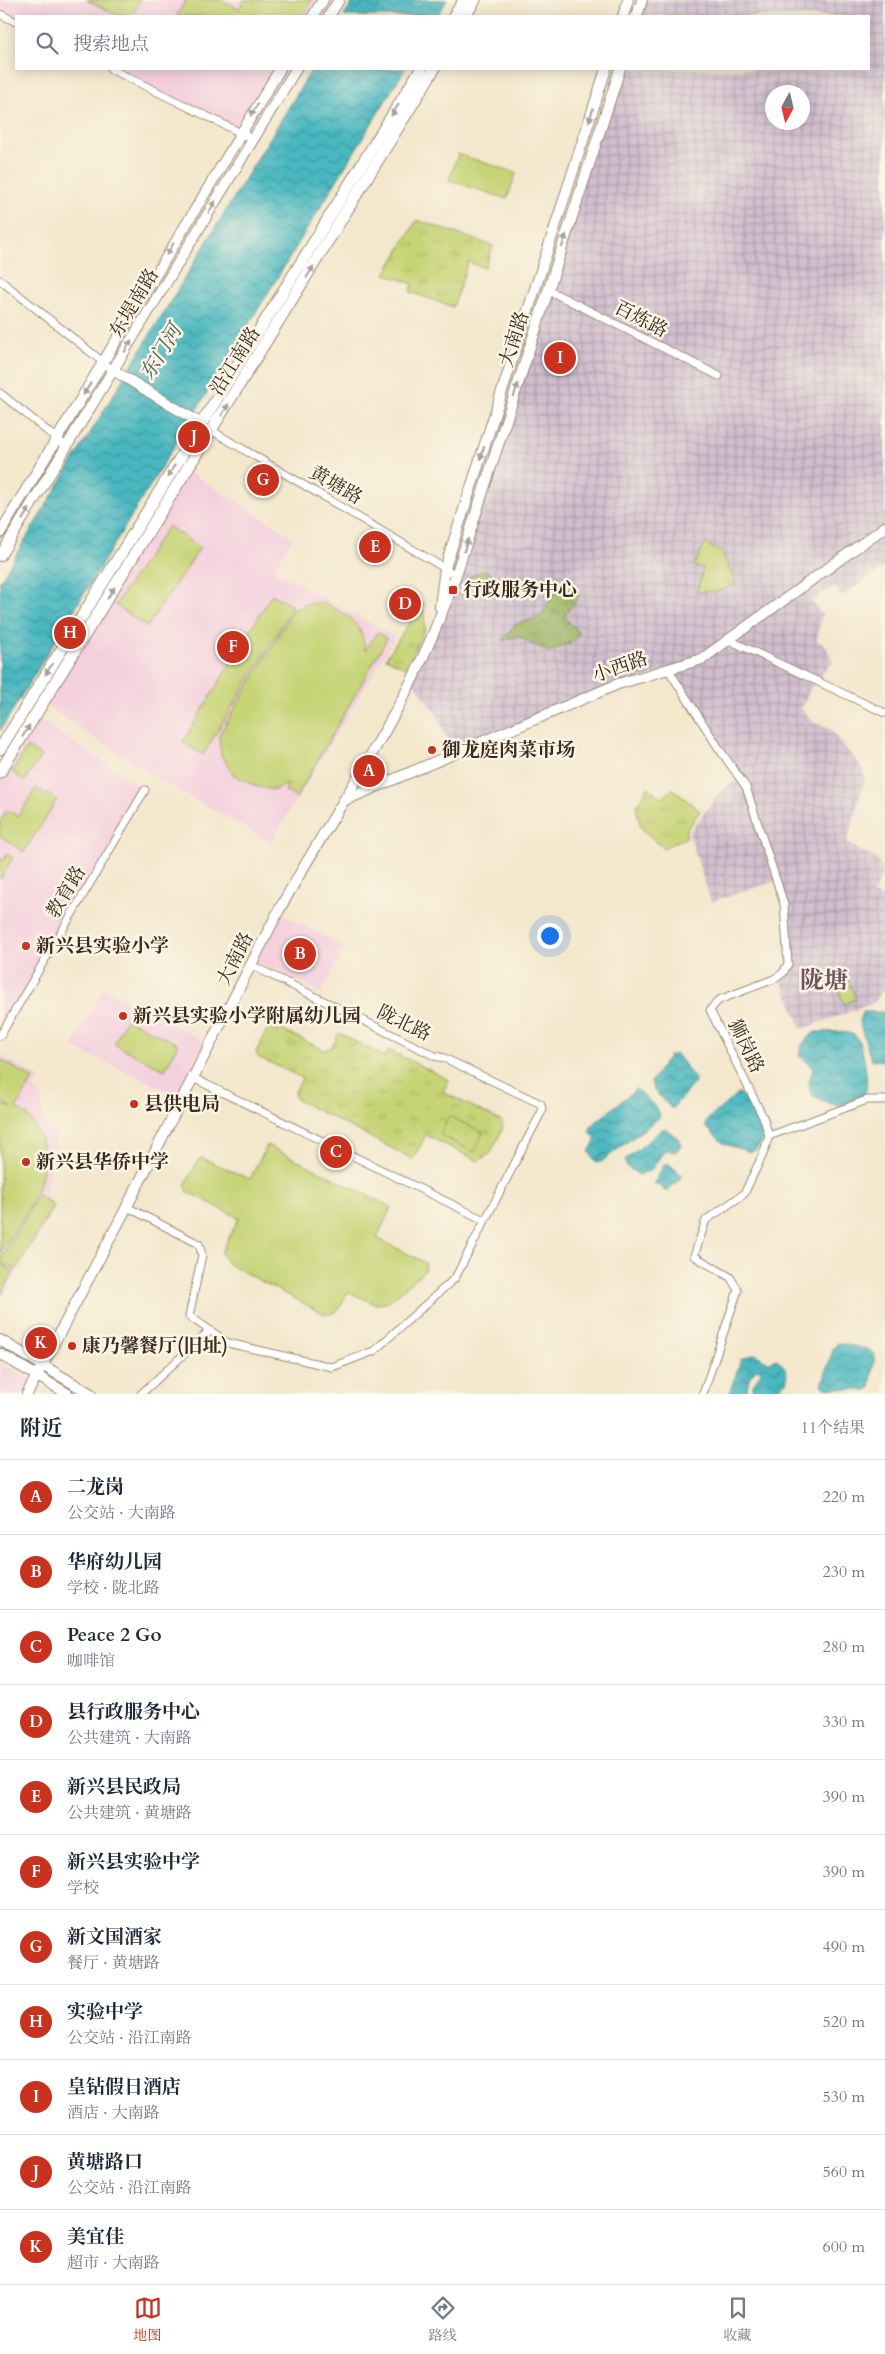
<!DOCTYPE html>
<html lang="zh">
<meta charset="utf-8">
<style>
body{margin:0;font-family:Cardo,"Noto Serif SC",serif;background:#f6f6f7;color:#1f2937}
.compass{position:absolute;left:765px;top:85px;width:45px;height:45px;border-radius:50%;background:#fff;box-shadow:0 2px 12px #0003;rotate:188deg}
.you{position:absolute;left:549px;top:935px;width:18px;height:18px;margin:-12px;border:4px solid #fff;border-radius:50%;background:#1a73e8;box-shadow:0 0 0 8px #1a73e833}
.badge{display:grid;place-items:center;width:32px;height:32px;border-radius:50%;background:#c8321e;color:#fff;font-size:16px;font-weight:700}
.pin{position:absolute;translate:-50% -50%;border:2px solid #fff;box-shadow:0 1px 5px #0006}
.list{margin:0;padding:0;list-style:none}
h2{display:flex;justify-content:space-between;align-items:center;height:65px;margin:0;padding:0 20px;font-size:21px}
h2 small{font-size:16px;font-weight:400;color:#747a83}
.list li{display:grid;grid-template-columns:32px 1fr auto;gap:15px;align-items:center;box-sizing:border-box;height:75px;padding:0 20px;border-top:1px solid #e0e1e3}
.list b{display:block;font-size:19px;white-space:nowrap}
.list p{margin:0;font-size:16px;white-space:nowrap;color:#747a83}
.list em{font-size:16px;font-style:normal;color:#747a83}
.icon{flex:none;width:28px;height:28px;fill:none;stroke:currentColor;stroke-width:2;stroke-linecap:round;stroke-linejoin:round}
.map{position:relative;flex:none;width:885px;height:1394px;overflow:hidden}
.search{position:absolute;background:#fff;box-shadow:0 2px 12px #0003;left:15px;right:15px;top:15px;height:55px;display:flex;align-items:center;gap:12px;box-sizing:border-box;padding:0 18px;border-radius:0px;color:#747a83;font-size:19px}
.sheet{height:890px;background:#fff}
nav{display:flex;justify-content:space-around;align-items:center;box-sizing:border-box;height:70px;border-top:1px solid #e0e1e3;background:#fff;font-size:14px;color:#747a83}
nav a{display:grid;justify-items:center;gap:2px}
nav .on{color:#c8321e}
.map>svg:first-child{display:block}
.built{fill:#f4cfde}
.industrial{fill:url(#industrial-grid);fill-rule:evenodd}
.grass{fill:url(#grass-tufts);stroke:#807f4a}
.forest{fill:url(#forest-crowns);stroke:#6c7042}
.green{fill:#c6d476;stroke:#807f4a}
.water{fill:url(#water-waves);stroke:#42706f}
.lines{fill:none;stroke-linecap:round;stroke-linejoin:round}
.street-casing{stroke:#978875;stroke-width:9}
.secondary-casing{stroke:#978875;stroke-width:12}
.primary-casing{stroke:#978875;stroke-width:13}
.street{stroke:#fff;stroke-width:7}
.secondary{stroke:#fff;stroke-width:10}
.primary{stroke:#fff;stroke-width:11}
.oneway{fill:#a79f9a}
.poi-dot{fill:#c8321e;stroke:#fcf5e5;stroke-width:2}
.labels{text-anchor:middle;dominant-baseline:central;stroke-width:5;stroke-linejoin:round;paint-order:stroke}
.street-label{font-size:19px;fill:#3b2a1e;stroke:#fcf5e5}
.poi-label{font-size:19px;font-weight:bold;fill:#3b2a1e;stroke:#fcf5e5;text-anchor:start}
.water-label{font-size:20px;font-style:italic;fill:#405b57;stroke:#fcf5e5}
.district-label{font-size:24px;font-weight:bold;fill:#715460;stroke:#fcf5e5}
</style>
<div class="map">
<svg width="885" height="1394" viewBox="0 0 885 1394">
<defs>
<pattern id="industrial-grid" width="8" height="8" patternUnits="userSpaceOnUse" patternTransform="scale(1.25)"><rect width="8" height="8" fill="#d0bdce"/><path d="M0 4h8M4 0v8" fill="none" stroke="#aa9aa7"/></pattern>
<pattern id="grass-tufts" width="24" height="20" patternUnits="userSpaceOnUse" patternTransform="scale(1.25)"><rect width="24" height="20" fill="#c6d476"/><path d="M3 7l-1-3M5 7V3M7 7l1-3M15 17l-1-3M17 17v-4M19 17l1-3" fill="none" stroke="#abb666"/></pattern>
<pattern id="forest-crowns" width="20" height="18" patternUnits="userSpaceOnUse" patternTransform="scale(1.25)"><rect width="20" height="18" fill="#9cb667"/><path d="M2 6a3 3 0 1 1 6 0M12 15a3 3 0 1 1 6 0" fill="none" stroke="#809454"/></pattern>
<pattern id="water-waves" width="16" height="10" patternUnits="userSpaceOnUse" patternTransform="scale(1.25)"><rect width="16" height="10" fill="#48b7c0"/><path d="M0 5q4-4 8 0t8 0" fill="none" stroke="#3d959b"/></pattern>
</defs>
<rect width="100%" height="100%" fill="#fcf5e5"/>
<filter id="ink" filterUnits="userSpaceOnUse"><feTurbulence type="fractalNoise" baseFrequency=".02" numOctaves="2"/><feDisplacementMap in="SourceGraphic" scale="10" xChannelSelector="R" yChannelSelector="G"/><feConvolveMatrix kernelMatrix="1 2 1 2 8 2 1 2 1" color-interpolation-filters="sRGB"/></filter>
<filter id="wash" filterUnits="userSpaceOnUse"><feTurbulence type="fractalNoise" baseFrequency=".0096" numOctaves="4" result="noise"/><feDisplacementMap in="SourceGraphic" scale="20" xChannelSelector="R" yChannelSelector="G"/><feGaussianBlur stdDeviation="1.12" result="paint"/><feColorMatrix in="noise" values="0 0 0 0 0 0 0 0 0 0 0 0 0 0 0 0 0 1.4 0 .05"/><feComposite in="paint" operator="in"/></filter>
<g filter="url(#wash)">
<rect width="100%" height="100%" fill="#f3e7cc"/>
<path class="built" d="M 0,0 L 339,0 L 329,16 L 16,16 L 16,22 L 0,14 Z
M 111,69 L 296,69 L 253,139 Z
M 187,471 L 293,537 L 274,570 L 395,637 L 271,842 L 153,776 L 42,703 Z
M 34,716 L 145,790 L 0,1036 L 0,772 Z
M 278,912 L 345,947 L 321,993 L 254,960 Z
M 103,988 L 211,1045 L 183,1098 L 72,1047 Z
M 0,1054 L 39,1078 L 33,1089 L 42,1095 L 42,1120 L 56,1134 L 45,1197 L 56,1205 L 0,1301 Z
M 0,1362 L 36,1383 L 30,1394 L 0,1394 Z"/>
<path class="industrial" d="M 638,0 L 885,0 L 885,567 L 842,596 L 834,586 L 812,601 L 822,615 L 817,640 L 826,646 L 833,662 L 813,684 L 801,708 L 813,722 L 830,729 L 862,768 L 865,779 L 847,843 L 878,860 L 883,872 L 873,894 L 885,898 L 885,988 L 874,1003 L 802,1029 L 779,975 L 788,964 L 784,904 L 776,881 L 711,902 L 689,833 L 720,792 L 739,778 L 668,669 L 454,754 L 436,713 L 412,680 L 437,624 L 618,69 L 869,69 L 869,16 L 633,16 ZM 772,92 L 802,92 L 802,122 L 772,122 Z"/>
<path class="grass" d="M 417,220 L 493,246 L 485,268 L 468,262 L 453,307 L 410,292 L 413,284 L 385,274 Z
M 705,543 L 722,553 L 736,583 L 720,591 L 697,592 L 703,568 L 694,566 Z
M 423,602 L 425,628 L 406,668 L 386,658 Z
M 648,787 L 662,798 L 673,789 L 700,811 L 686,831 L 687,837 L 663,848 L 641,828 L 636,808 Z
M 846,976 L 856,999 L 844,1004 L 835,981 Z
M 274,1026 L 324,1050 L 332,1047 L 339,1033 L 385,1057 L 389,1050 L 449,1080 L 443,1092 L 501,1121 L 503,1128 L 491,1153 L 478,1161 L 426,1135 L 413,1159 L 297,1100 L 294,1094 L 302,1078 L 258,1057 L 256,1052 L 268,1028 Z"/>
<path class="forest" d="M 485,570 L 497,578 L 489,595 L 482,593 L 466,579 Z
M 560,584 L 580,596 L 564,616 L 579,633 L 574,641 L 549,652 L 517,636 L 502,641 L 516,624 L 540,617 Z"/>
<path class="green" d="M 87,0 L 140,0 L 132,16 L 119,16 Z
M 186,0 L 222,0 L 239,9 L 244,0 L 312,0 L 303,16 L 179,16 L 177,15 Z
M 458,154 L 516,173 L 507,199 L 449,180 Z
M 168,526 L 200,548 L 147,627 L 115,605 Z
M 272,594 L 293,607 L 203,755 L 183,742 Z
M 322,602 C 347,615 363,621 365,651 L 377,632 L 387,639 L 296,798 L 285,791 L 288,784 L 274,790 L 258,787 L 234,775 L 221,755 L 219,735 L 293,611 L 303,605 Z
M 27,747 L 41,756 L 25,781 L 12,772 Z
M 36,788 L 57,800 L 24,852 L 0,836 L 0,821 L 7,810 L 18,816 Z
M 7,854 L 13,858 L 0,880 L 0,856 L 3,862 Z
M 126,1019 L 178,1044 L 165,1070 L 114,1044 Z
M 0,1059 L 33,1079 L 16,1109 C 26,1112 33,1121 37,1130 C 59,1175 23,1215 0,1254 L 0,1104 L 12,1108 L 0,1100 Z
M 449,1116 L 483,1133 L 474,1152 L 440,1135 Z
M 267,1145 L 391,1207 L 377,1238 L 426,1263 L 424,1271 L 387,1303 L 376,1304 L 350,1293 L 346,1294 C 341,1306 339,1315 324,1314 L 228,1264 L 221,1253 L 239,1218 L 188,1192 L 185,1185 L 199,1159 L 202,1158 L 250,1179 Z
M 38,1195 L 54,1205 L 16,1270 L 0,1261 Z
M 0,1263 L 14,1272 L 0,1296 Z"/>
<path class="water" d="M 354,0 L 447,0 L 437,16 L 344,16 Z
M 312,69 L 405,69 L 0,731 L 0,581 Z
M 862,1012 L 885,1012 L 885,1061 L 871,1060 L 859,1021 Z
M 815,1032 C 826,1032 843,1030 854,1035 C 863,1039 870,1084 865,1093 C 862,1100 846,1104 838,1105 C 830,1105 819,1098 812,1095 L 808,1084 L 813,1069 L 810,1064 L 799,1056 C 800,1044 806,1039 815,1032 Z
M 676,1054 L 695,1079 L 695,1082 L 672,1109 L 653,1089 L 651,1082 L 669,1056 Z
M 636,1089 L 658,1109 L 660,1117 L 601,1162 L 596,1162 L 589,1152 L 596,1139 L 590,1132 L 591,1126 Z
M 738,1093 C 755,1099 776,1144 751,1152 L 724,1144 L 705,1126 L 707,1120 Z
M 664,1128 L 679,1139 L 681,1145 L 676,1152 L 665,1150 L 651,1170 L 639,1175 L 626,1166 L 625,1160 Z
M 668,1163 L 683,1176 L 667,1191 L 654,1183 L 664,1165 Z
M 838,1343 L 868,1349 L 875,1354 L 870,1388 L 867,1390 L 825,1388 L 822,1385 L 834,1347 Z
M 755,1354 L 768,1362 L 777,1359 L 786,1369 L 787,1381 L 771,1394 L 752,1394 L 753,1384 L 761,1373 L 760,1370 L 756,1369 L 749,1378 L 746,1394 L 729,1394 L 741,1359 Z"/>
</g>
<g filter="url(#ink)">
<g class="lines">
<defs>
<path id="street" d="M 0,14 L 16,22
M 111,69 L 253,139
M 0,280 L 113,370
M 548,290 L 719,376
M 0,393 L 67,447
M 209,429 L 456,575
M 729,640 L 885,713
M 668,669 L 720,750 L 746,787 L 784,904 L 788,964 L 783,973 L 774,979 L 719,1000 L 710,1010 L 764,1119 L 769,1136 L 764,1152 L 744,1194 L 706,1220 L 694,1256 L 730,1277 L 738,1290 L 703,1394
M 0,1036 L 145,790
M 193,1078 L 484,1220
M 769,1136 L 867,1100 L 885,1100
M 127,1207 L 199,1244 L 202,1255 L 189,1316 L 228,1343 L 332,1367 L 374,1351 L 455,1278 L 542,1111 L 541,1104 L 444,1058 L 435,1056 L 251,965
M 141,1394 L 209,1331"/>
<path id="secondary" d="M 313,16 L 323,0
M 329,16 L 339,0
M 623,16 L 628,0
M 637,16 L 642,0
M 113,370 L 200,423
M 0,533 L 280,69
M 0,556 L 296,69
M 440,607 L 445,568 L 606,69
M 343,801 L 618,684 L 702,659 L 885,527
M 0,1340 L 91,1394
M 0,1354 L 68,1394
M 27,1394 L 121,1218 L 278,912 C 321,834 372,760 412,680 C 429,646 443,611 456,575 L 620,69"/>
<path id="primary" d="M 454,16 L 464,0
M 465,16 L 475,0
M 0,749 L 421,69
M 0,772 L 434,69"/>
</defs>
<use href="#street" class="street-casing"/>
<use href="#secondary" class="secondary-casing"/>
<use href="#primary" class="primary-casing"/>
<use href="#street" class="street"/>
<use href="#secondary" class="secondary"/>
<use href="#primary" class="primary"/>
</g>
<defs><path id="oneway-solid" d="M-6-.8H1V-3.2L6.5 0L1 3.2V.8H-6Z" transform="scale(1.25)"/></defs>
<g class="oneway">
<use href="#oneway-solid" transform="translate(254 110) rotate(122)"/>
<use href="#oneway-solid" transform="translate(395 110) rotate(122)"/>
<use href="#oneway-solid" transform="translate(591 115) rotate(108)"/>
<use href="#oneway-solid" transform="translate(212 207) rotate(-59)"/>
<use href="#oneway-solid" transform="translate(564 241) rotate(-72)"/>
<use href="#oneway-solid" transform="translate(170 249) rotate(121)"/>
<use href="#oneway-solid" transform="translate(310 272) rotate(-59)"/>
<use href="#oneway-solid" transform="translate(128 346) rotate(-59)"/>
<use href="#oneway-solid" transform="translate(87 389) rotate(121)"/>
<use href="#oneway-solid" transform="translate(516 390) rotate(-72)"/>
<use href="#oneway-solid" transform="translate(225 410) rotate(-58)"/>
<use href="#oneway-solid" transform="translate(482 453) rotate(108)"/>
<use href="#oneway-solid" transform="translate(171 471) rotate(122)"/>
<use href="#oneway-solid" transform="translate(26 514) rotate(-58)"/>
<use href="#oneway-solid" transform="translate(466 545) rotate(-72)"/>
<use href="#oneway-solid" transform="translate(111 593) rotate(-58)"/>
<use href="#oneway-solid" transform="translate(49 669) rotate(122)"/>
<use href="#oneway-solid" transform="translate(26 731) rotate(-58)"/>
</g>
</g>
<g class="poi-dot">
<rect x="448" y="585" width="10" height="10" rx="2.5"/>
<circle cx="432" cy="750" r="5"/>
<circle cx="26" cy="946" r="5"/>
<circle cx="123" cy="1016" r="5"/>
<circle cx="134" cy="1104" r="5"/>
<circle cx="26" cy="1162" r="5"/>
<circle cx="72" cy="1346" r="5"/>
</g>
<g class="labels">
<g class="street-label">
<text transform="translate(134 303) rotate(-59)">东堤南路</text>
<text transform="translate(641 319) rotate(27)">百炼路</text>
<text transform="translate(514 339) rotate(-72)">大南路</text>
<text transform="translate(235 361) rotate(-58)">沿江南路</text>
<text transform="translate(336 485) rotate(30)">黄塘路</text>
<text transform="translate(620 667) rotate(-19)">小西路</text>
<text transform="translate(66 892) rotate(-59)">教育路</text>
<text transform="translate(235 959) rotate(-63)">大南路</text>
<text transform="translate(404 1023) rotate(26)">陇北路</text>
<text transform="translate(746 1046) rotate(64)">狮岗路</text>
</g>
<g class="poi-label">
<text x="463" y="590">行政服务中心</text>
<text x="442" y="750">御龙庭肉菜市场</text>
<text x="36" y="946">新兴县实验小学</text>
<text x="133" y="1016">新兴县实验小学附属幼儿园</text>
<text x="144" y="1104">县供电局</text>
<text x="36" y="1162">新兴县华侨中学</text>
<text x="82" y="1346">康乃馨餐厅(旧址)</text>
</g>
<g class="water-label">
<text transform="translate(161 352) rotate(-59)">东门河</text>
</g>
<g class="district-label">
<text x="824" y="980">陇塘</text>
</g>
</g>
</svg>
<svg class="compass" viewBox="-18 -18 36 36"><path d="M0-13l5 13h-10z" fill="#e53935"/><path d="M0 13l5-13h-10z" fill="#747a83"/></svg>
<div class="you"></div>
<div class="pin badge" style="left:369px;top:771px">A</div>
<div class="pin badge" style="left:300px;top:954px">B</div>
<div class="pin badge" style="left:336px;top:1152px">C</div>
<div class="pin badge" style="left:405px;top:604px">D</div>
<div class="pin badge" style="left:375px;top:547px">E</div>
<div class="pin badge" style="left:233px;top:647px">F</div>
<div class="pin badge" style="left:263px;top:480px">G</div>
<div class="pin badge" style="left:70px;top:633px">H</div>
<div class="pin badge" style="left:560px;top:358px">I</div>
<div class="pin badge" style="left:194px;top:437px">J</div>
<div class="pin badge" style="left:41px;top:1343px">K</div>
<div class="search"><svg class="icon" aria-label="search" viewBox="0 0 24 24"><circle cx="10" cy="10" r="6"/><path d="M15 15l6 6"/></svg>搜索地点</div>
</div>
<section class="sheet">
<h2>附近<small>11个结果</small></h2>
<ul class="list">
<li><span class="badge">A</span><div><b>二龙岗</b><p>公交站 · 大南路</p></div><em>220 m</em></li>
<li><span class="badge">B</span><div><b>华府幼儿园</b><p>学校 · 陇北路</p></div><em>230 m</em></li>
<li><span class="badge">C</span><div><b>Peace 2 Go</b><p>咖啡馆</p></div><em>280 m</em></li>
<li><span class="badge">D</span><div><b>县行政服务中心</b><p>公共建筑 · 大南路</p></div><em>330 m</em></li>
<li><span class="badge">E</span><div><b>新兴县民政局</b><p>公共建筑 · 黄塘路</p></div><em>390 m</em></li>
<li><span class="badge">F</span><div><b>新兴县实验中学</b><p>学校</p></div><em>390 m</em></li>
<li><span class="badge">G</span><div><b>新文国酒家</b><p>餐厅 · 黄塘路</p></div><em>490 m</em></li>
<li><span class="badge">H</span><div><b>实验中学</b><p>公交站 · 沿江南路</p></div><em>520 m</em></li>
<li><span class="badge">I</span><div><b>皇钻假日酒店</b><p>酒店 · 大南路</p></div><em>530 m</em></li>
<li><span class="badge">J</span><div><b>黄塘路口</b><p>公交站 · 沿江南路</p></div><em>560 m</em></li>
<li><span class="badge">K</span><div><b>美宜佳</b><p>超市 · 大南路</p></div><em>600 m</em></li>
</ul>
</section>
<nav>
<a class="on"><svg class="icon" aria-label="map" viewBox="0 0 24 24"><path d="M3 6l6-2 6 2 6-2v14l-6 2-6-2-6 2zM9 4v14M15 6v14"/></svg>地图</a>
<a><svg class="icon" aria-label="directions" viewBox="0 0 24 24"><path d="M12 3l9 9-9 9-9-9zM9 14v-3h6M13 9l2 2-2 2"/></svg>路线</a>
<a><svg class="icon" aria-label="saved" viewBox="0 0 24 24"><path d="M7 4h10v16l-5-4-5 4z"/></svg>收藏</a>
</nav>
